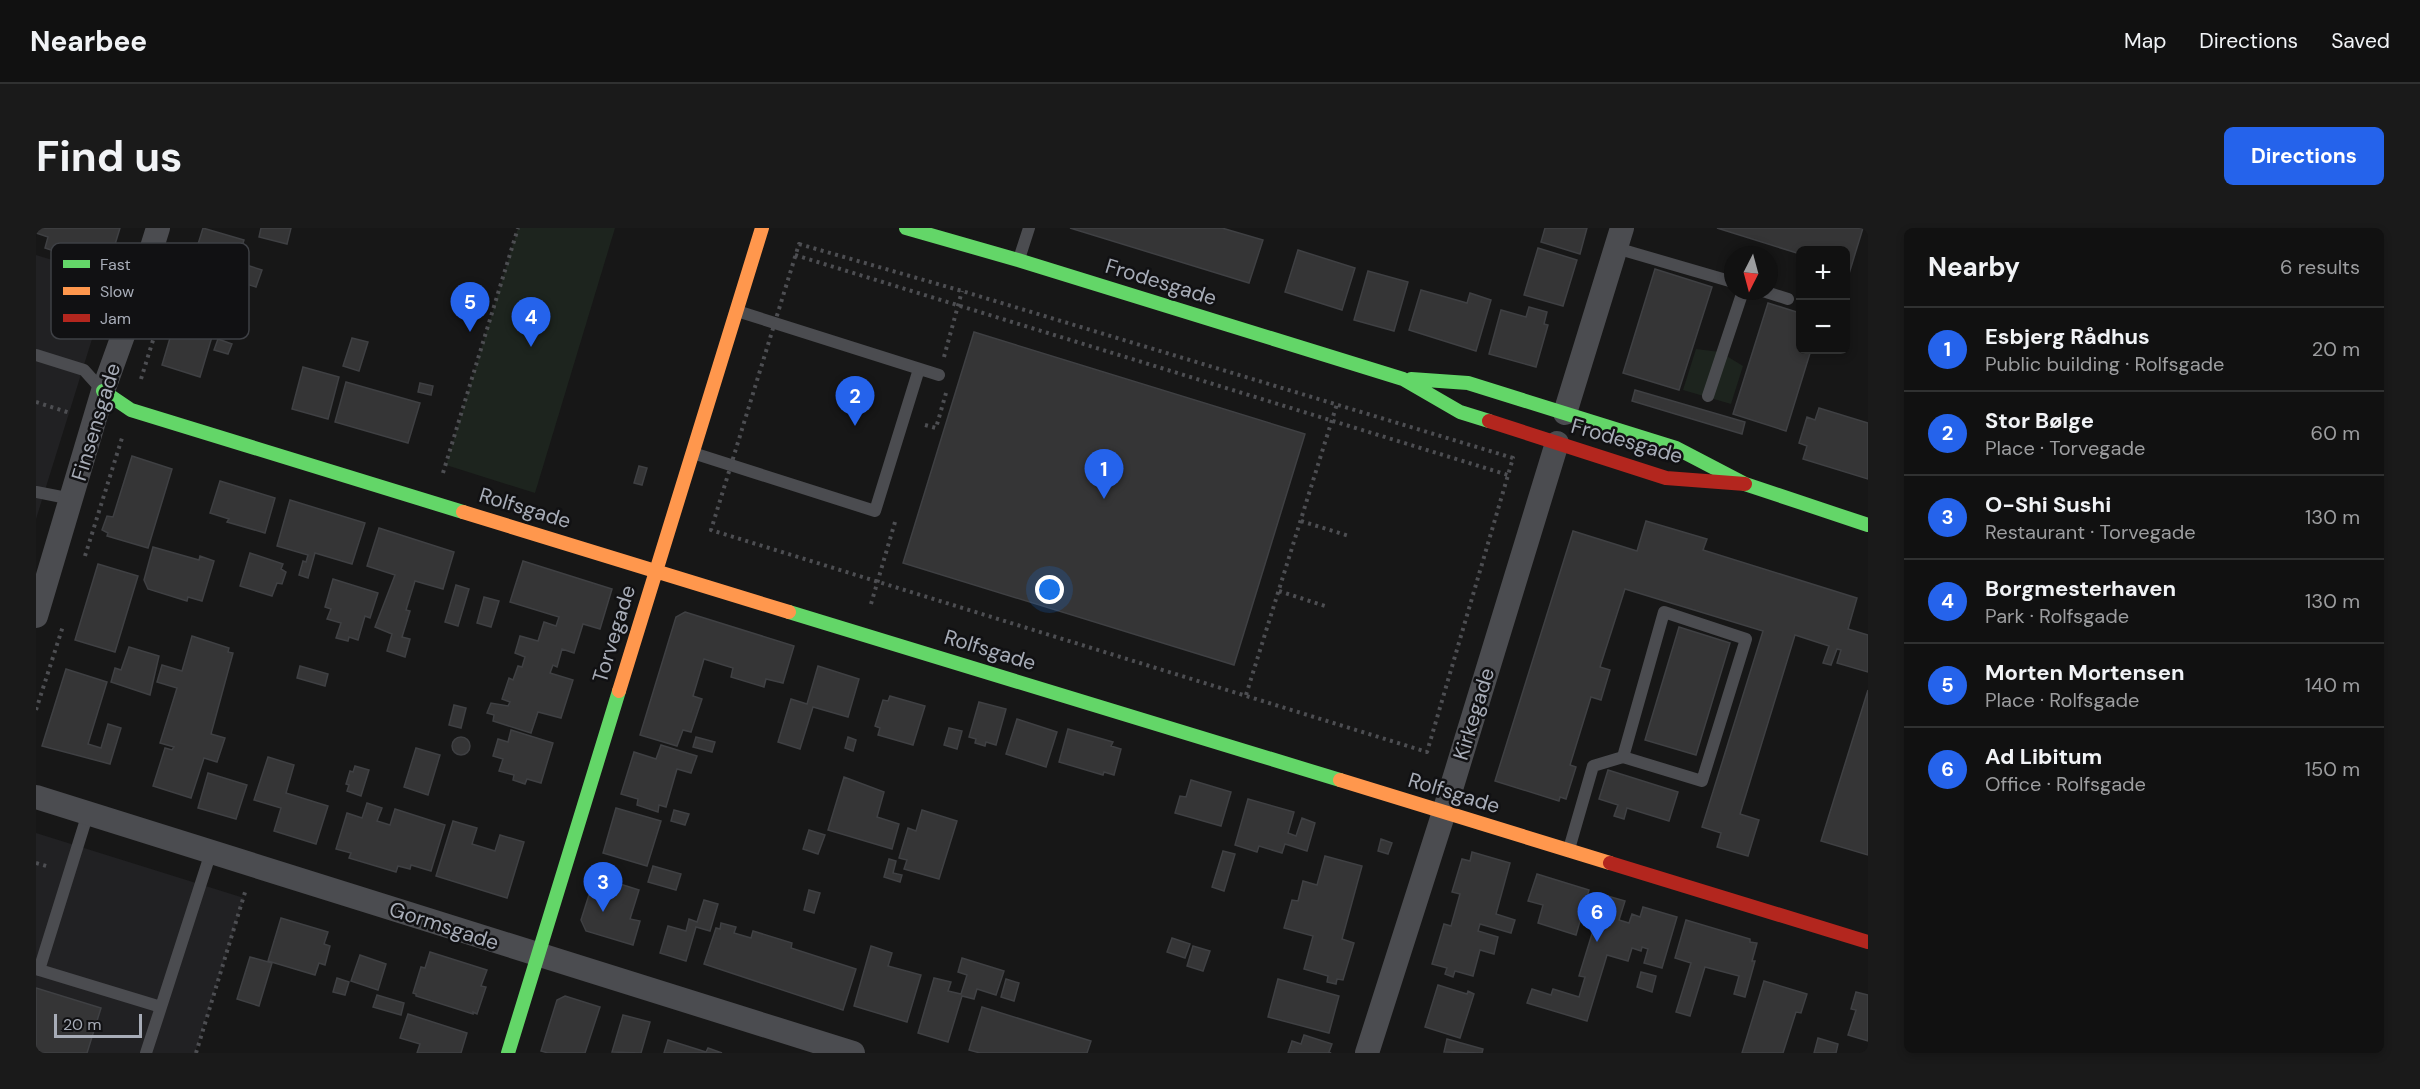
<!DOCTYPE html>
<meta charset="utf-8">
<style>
body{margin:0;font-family:"DM Sans",sans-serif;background:#1a1a1a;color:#f1f3f6}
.controls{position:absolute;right:18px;top:18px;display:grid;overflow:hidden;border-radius:9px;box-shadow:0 3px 9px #0003}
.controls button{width:54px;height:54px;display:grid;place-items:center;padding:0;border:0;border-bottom:2px solid #303131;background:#111;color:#f1f3f6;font:30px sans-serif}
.compass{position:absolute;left:1688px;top:18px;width:54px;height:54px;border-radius:50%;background:#111;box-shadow:0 3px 9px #0003;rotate:186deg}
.scale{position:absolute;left:18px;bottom:15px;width:88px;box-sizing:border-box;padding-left:6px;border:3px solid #a8adb8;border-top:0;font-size:16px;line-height:21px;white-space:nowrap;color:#a8adb8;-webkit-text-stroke:4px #111113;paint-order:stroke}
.you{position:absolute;left:1014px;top:362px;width:21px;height:21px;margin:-15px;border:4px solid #fff;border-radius:50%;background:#1a73e8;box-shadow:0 0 0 9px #1a73e833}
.badge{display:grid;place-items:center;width:39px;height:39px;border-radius:50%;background:#2563eb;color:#fff;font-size:20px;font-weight:700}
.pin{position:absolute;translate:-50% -50px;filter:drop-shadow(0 2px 3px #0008)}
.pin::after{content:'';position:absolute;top:32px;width:21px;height:18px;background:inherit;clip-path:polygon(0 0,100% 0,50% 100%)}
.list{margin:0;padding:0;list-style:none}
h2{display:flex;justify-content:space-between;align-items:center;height:78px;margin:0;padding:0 24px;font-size:26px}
h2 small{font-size:20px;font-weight:400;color:#9c9d9f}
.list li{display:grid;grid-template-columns:39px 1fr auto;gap:18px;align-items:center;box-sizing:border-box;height:84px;padding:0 24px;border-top:2px solid #303131}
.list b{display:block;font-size:22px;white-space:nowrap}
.list p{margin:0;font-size:20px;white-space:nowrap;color:#9c9d9f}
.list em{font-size:20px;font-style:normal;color:#9c9d9f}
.map{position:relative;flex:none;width:1832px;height:825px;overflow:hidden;border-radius:9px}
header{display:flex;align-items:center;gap:36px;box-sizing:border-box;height:84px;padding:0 30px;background:#111;border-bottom:2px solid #303131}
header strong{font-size:28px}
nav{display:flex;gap:33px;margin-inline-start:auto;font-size:21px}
.intro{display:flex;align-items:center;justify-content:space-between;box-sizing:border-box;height:144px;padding:0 36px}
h1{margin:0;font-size:42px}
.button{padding:15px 27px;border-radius:9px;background:#2563eb;color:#fff;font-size:21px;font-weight:700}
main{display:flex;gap:36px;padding:0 36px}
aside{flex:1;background:#111;border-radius:9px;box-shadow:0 3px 9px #0003}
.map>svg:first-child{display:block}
.built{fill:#212123}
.green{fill:#1d241e}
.building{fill:#353536;stroke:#3f4043;stroke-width:1.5}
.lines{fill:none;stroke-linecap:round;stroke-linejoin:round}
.path{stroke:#4d4e52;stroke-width:4;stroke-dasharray:3 4.5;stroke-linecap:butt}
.lane{stroke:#4b4c50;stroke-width:12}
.street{stroke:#4b4c50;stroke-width:24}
.fast{stroke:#63d668;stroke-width:14}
.slow{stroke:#ff974d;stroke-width:14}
.jam{stroke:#b3261e;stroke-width:14}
.labels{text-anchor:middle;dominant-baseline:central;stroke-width:5;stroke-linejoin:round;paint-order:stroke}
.street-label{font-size:21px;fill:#a8adb8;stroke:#111113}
.key{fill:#111113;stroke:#3e4045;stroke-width:1.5}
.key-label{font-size:16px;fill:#a8adb8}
</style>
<header>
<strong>Nearbee</strong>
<nav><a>Map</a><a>Directions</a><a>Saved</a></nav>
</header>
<div class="intro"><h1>Find us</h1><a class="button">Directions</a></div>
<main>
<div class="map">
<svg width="1832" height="825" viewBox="0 0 1832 825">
<rect width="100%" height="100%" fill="#171717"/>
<path class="built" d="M 0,27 L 75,50 L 0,291 Z
M 0,605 L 208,670 L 159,825 L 0,825 Z"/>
<path class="green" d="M 482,0 L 579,0 L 499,265 L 410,237 Z
M 1660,121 L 1684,124 L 1707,138 L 1695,176 L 1647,162 Z"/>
<path class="building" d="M 0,0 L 84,0 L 74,33 L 32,21 L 30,27 L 9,20 L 12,9 L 0,5 Z
M 167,0 L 208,12 L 201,34 L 226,42 L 220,59 L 155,39 Z
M 225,0 L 255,0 L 251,16 L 223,9 Z
M 1034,0 L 1186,0 L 1227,12 L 1213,55 Z
M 1509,0 L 1551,0 L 1544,26 L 1505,14 Z
M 1681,0 L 1827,0 L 1812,49 L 1810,48 L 1810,22 L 1764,22 L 1764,26 Z
M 1502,20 L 1541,32 L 1527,78 L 1488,67 Z
M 1262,22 L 1319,40 L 1306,82 L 1249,64 Z
M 1619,41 L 1676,59 L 1643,162 L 1587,145 Z
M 154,43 L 192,55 L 185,78 L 199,82 L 195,96 L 181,92 L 164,149 L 126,137 Z
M 1332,43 L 1372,54 L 1358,103 L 1318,92 Z
M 1385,62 L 1431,75 L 1434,65 L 1455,72 L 1440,123 L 1373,102 Z
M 1732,75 L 1764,85 L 1764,122 L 1775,122 L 1750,203 L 1697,186 Z
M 1493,79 L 1511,84 L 1508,96 L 1512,97 L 1500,139 L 1453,126 L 1465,82 L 1490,89 Z
M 938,104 L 1269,206 L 1198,437 L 867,335 Z
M 316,110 L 332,114 L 323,143 L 307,138 Z
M 182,111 L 196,116 L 192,126 L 178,122 Z
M 267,139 L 303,149 L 292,191 L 256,181 Z
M 310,154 L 384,175 L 372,215 L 299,194 Z
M 384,155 L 397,158 L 395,167 L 382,164 Z
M 1599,162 L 1709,194 L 1706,206 L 1596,173 Z
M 1783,180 L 1832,195 L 1832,251 L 1767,231 L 1771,218 L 1763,215 L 1771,189 L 1779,192 Z
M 96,228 L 136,241 L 112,320 L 71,308 L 72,305 L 66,302 L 71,288 L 77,289 Z
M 603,238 L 611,240 L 606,257 L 598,255 Z
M 184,253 L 239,270 L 229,305 L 191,294 L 193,291 L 174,285 Z
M 254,272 L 329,295 L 316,336 L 279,325 L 272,350 L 263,347 L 267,333 L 270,334 L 272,327 L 241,318 Z
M 1610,293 L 1671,311 L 1667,322 L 1821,370 L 1812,401 L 1832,407 L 1832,444 L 1801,435 L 1805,422 L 1801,421 L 1795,437 L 1787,435 L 1793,418 L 1759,407 L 1704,586 L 1723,592 L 1712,628 L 1681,619 L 1685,605 L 1666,599 L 1727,403 L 1589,361 L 1564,439 L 1574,442 L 1565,472 L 1555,469 L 1534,537 L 1540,539 L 1530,571 L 1524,569 L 1523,573 L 1459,553 L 1537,303 L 1601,323 Z
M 343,300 L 418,324 L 407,361 L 379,353 L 370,382 L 374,383 L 366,409 L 374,411 L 369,429 L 351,423 L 356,406 L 339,399 L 359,347 L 331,338 Z
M 117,319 L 163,332 L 164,328 L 178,333 L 166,373 L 152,369 L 151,373 L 112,361 L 108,352 Z
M 214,325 L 247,336 L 245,341 L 250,344 L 246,356 L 241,355 L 236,368 L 204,358 Z
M 487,333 L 576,361 L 564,401 L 547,396 L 538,425 L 526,421 L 521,439 L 517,437 L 514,445 L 537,452 L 525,490 L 502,484 L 495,505 L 457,493 L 458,487 L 451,485 L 455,475 L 472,478 L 474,474 L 466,471 L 473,450 L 477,452 L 482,438 L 486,439 L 489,429 L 479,425 L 484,408 L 502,413 L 508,394 L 520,398 L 523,389 L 474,374 Z
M 62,336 L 102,348 L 79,424 L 39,412 Z
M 297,351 L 342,365 L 334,390 L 329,388 L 322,412 L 313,409 L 312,413 L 300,410 L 305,395 L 291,391 L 295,381 L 289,379 Z
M 420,357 L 433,361 L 422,398 L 409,394 Z
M 448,369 L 463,373 L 455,399 L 441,395 Z
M 649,384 L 758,418 L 747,455 L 730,451 L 728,459 L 695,449 L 697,440 L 668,431 L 657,468 L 666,471 L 655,504 L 647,502 L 641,518 L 604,507 L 640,389 Z
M 1643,399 L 1694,415 L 1660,527 L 1609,512 Z
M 156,408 L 193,420 L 192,424 L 197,425 L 175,506 L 189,510 L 181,534 L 168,530 L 155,570 L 117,558 L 129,520 L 136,522 L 138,519 L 124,515 L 141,460 L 121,454 L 126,437 L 146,443 Z
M 93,419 L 123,428 L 114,467 L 75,454 L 79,440 L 85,442 Z
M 264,438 L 292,446 L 289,458 L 261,450 Z
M 782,438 L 823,451 L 812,489 L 777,479 L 764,521 L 742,514 L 755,471 L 771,476 Z
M 30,441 L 71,454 L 52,516 L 65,520 L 72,496 L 85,500 L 74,536 L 6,518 Z
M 1832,462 L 1832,627 L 1785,613 Z
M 854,468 L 889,478 L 877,517 L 842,507 L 844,500 L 839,498 L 847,472 L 852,473 Z
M 943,474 L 970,481 L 960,517 L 950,514 L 949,518 L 939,515 L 940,511 L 933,509 Z
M 418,477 L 430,480 L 425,500 L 413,497 Z
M 981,491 L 1021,504 L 1010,539 L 970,526 Z
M 913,500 L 926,503 L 921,521 L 908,517 Z
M 1032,501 L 1077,514 L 1075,518 L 1085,521 L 1078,547 L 1068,544 L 1067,547 L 1023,534 Z
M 475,502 L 517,515 L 505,555 L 491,551 L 489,556 L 477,552 L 478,547 L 463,543 L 467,531 L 457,528 L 462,511 L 472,514 Z
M 660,509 L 679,514 L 676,524 L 657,519 Z
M 812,509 L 820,512 L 817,523 L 809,520 Z
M416 518a9 9 0 1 1 18 0a9 9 0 1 1-18 0Z
M 625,517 L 661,528 L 655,545 L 641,541 L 630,579 L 623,577 L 622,584 L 601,577 L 602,571 L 585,566 L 598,524 L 620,531 Z
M 380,520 L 404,527 L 392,567 L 368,559 Z
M 232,529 L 258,537 L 250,565 L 292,578 L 280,616 L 238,603 L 245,580 L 218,572 Z
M 319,538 L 333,542 L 325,568 L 311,563 L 313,557 L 310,556 L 314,543 L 317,544 Z
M 1572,542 L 1642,564 L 1633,593 L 1591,580 L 1588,591 L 1578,588 L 1582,577 L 1563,571 Z
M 172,545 L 211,557 L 200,591 L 162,580 Z
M 808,549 L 848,564 L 841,589 L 863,596 L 856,621 L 792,602 Z
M 1155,552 L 1195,564 L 1185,598 L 1139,585 L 1144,568 L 1150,569 Z
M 1212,571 L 1258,584 L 1252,605 L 1260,608 L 1266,590 L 1279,595 L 1271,623 L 1249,616 L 1246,625 L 1223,618 L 1221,624 L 1199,617 Z
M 331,575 L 346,580 L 341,593 L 354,597 L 359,581 L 409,597 L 395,643 L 375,637 L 374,641 L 362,638 L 360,644 L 313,630 L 315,625 L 300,621 L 311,585 L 326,590 Z
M 580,580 L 625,593 L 611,638 L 567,625 Z
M 638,582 L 653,586 L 649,597 L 635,593 Z
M 886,582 L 921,593 L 903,651 L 868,641 L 871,632 L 863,630 L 872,600 L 880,603 Z
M 417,593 L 441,600 L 436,616 L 459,623 L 464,607 L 488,614 L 471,670 L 400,648 Z
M 773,602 L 789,607 L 782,626 L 767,621 Z
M 1345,611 L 1356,615 L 1352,626 L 1342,623 Z
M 1187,623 L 1199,626 L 1188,663 L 1176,659 Z
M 1436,624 L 1474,635 L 1460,686 L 1479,692 L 1475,705 L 1444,696 L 1442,703 L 1462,709 L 1458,726 L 1444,722 L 1437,748 L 1419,743 L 1417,749 L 1409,746 L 1411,740 L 1396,736 L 1408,696 L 1415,698 L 1424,666 L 1416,664 L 1426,631 L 1434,633 Z
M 1289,628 L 1326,638 L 1306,711 L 1318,715 L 1307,752 L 1301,751 L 1300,756 L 1291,754 L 1292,748 L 1268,741 L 1277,708 L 1248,700 L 1256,672 L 1262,673 L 1267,653 L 1281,657 Z
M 853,631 L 860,633 L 857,645 L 866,647 L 864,654 L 848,649 Z
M 617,638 L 645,646 L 640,662 L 612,654 Z
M 1501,646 L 1553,662 L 1540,707 L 1502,695 L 1507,677 L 1492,673 Z
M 559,648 L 603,662 L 594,691 L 604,693 L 597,717 L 550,703 L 545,692 Z
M 773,662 L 784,665 L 778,685 L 768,682 Z
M 1568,667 L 1589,673 L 1583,692 L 1593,695 L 1596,686 L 1604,689 L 1607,679 L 1641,689 L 1626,740 L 1608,735 L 1612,721 L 1606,719 L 1605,723 L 1596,720 L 1592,733 L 1571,727 L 1551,793 L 1491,775 L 1496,761 L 1515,767 L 1517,761 L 1543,769 L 1549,749 L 1543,748 Z
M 668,672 L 682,676 L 674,703 L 660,699 L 650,733 L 624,725 L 632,698 L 650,703 L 653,691 L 661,694 Z
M 245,690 L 292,704 L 288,716 L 294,718 L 289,737 L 283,735 L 279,747 L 232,733 Z
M 1650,692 L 1714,711 L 1714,714 L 1721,715 L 1716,733 L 1719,733 L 1709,769 L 1698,766 L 1703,748 L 1669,739 L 1654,788 L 1640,784 L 1655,735 L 1639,730 Z
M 685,695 L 700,699 L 698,705 L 715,710 L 717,703 L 756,715 L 755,720 L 820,741 L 807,782 L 668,736 L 680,700 L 684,701 Z
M 1136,710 L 1154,716 L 1149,730 L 1131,724 Z
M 835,718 L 856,725 L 852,738 L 885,747 L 871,794 L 818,778 Z
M 1157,718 L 1174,723 L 1167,743 L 1151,738 Z
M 394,724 L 451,742 L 445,758 L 450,759 L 441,786 L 437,784 L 437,786 L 380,768 L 380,766 L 377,765 L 385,739 L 389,740 Z
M 324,727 L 350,736 L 342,762 L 315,753 Z
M 214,729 L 236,735 L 223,778 L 201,771 Z
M 926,730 L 968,743 L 960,767 L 941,761 L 938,771 L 926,768 L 912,814 L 882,805 L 898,750 L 915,754 L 912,763 L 925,766 L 931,747 L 922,744 Z
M 1605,744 L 1620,748 L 1616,764 L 1601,759 Z
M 301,750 L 313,754 L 309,767 L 297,764 Z
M 970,751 L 983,755 L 978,773 L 965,769 Z
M 1242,751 L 1303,768 L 1293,805 L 1232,789 Z
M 1728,753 L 1771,766 L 1765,785 L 1760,784 L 1747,825 L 1706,825 Z
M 1402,757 L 1431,766 L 1432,763 L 1438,766 L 1424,810 L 1389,799 Z
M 0,760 L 65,780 L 51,825 L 0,825 Z
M 1820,764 L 1832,767 L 1832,813 L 1812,807 L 1820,782 L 1815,781 Z
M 341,767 L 368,775 L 365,787 L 337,779 Z
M 529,768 L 564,779 L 549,825 L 512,825 L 505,823 L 521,772 Z
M 946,779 L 1055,813 L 1051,825 L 944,825 L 933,822 Z
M 372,786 L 431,805 L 425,825 L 381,825 L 384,816 L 364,810 Z
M 587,787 L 614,794 L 605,825 L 576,824 Z
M 1268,807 L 1296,816 L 1293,824 L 1295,825 L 1252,825 L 1256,813 L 1265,816 Z
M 1782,810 L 1802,816 L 1800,825 L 1778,825 Z
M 1411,811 L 1447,821 L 1446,825 L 1408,824 Z
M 632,812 L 670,824 L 672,820 L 686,825 L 628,825 Z"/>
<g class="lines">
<path class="path" d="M 763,16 L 926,63 L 1477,230 L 1391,524 L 675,302 Z
M 759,27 L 1472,247
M 908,129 L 926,63
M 105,151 L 118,109
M 0,174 L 34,185
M 889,197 L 900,200 L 910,165
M 407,245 L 482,0
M 1265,293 L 1313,308
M 49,328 L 86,210
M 1243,363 L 1292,379
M 835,376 L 859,294
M 1210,467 L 1301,176
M 0,482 L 27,398
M 0,635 L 14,639
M 160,825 L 210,661"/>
<path class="lane" d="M 1580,20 L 1697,54
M 983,31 L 993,0
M 1727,63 L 1752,71
M 701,83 L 903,147
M 0,127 L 48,142 L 66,162
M 1672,168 L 1707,63
M 657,225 L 839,283 L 883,141
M 0,264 L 36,271
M 1533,621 L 1557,538 L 1587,529 L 1628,384 L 1710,411 L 1666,553 L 1587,529
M 0,741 L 125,779 L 110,825
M 3,742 L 52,585
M 125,779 L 175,624"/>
<path class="street" d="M 1529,185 L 1586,0
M 0,388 L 67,163 L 98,77 L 122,0
M 0,569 L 817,825
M 1331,825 L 1408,584 L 1521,215"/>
<path class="fast" d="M 870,0 L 982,32 L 1367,151 L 1424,184 L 1453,193
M 1375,151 L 1432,155 L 1640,220 L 1709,256 L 1832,297
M 67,163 L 95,182 L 427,284
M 753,384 L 1304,552
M 472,825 L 583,463"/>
<path class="slow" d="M 427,284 L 753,384
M 583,463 L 726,0
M 1304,552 L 1574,635"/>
<path class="jam" d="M 1453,193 L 1630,250 L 1709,256
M 1574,635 L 1832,714"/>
</g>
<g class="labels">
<g class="street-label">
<text transform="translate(1125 54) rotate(17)">Frodesgade</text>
<text transform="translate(60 194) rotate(-73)">Finsensgade</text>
<text transform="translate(1591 213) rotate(16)">Frodesgade</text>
<text transform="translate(489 280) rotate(17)">Rolfsgade</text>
<text transform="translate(578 406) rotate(-73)">Torvegade</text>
<text transform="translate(954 422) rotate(17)">Rolfsgade</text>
<text transform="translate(1438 486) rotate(-73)">Kirkegade</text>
<text transform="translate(1418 565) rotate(17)">Rolfsgade</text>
<text transform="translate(408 698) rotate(18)">Gormsgade</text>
</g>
</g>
<rect x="15" y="15" width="198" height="96" rx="9" class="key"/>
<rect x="27" y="32" width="27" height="8" fill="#63d668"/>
<rect x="27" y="59" width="27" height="8" fill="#ff974d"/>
<rect x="27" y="86" width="27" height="8" fill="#b3261e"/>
<g class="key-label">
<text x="64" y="42">Fast</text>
<text x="64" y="69">Slow</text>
<text x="64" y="96">Jam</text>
</g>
</svg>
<div class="controls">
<button>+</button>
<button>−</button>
</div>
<svg class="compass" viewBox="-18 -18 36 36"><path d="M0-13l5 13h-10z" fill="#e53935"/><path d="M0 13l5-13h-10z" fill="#9c9d9f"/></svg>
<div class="scale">20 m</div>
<div class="you"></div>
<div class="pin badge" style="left:1068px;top:271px">1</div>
<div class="pin badge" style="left:819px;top:198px">2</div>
<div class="pin badge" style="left:567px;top:684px">3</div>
<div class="pin badge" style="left:495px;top:119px">4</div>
<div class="pin badge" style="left:434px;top:104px">5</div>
<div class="pin badge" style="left:1561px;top:714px">6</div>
</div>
<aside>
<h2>Nearby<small>6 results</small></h2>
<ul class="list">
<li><span class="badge">1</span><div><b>Esbjerg Rådhus</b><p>Public building · Rolfsgade</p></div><em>20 m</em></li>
<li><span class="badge">2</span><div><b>Stor Bølge</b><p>Place · Torvegade</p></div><em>60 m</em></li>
<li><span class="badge">3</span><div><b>O-Shi Sushi</b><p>Restaurant · Torvegade</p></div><em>130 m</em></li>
<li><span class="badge">4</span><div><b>Borgmesterhaven</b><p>Park · Rolfsgade</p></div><em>130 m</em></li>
<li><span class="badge">5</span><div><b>Morten Mortensen</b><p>Place · Rolfsgade</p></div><em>140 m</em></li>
<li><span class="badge">6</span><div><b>Ad Libitum</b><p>Office · Rolfsgade</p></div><em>150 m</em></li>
</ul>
</aside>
</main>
